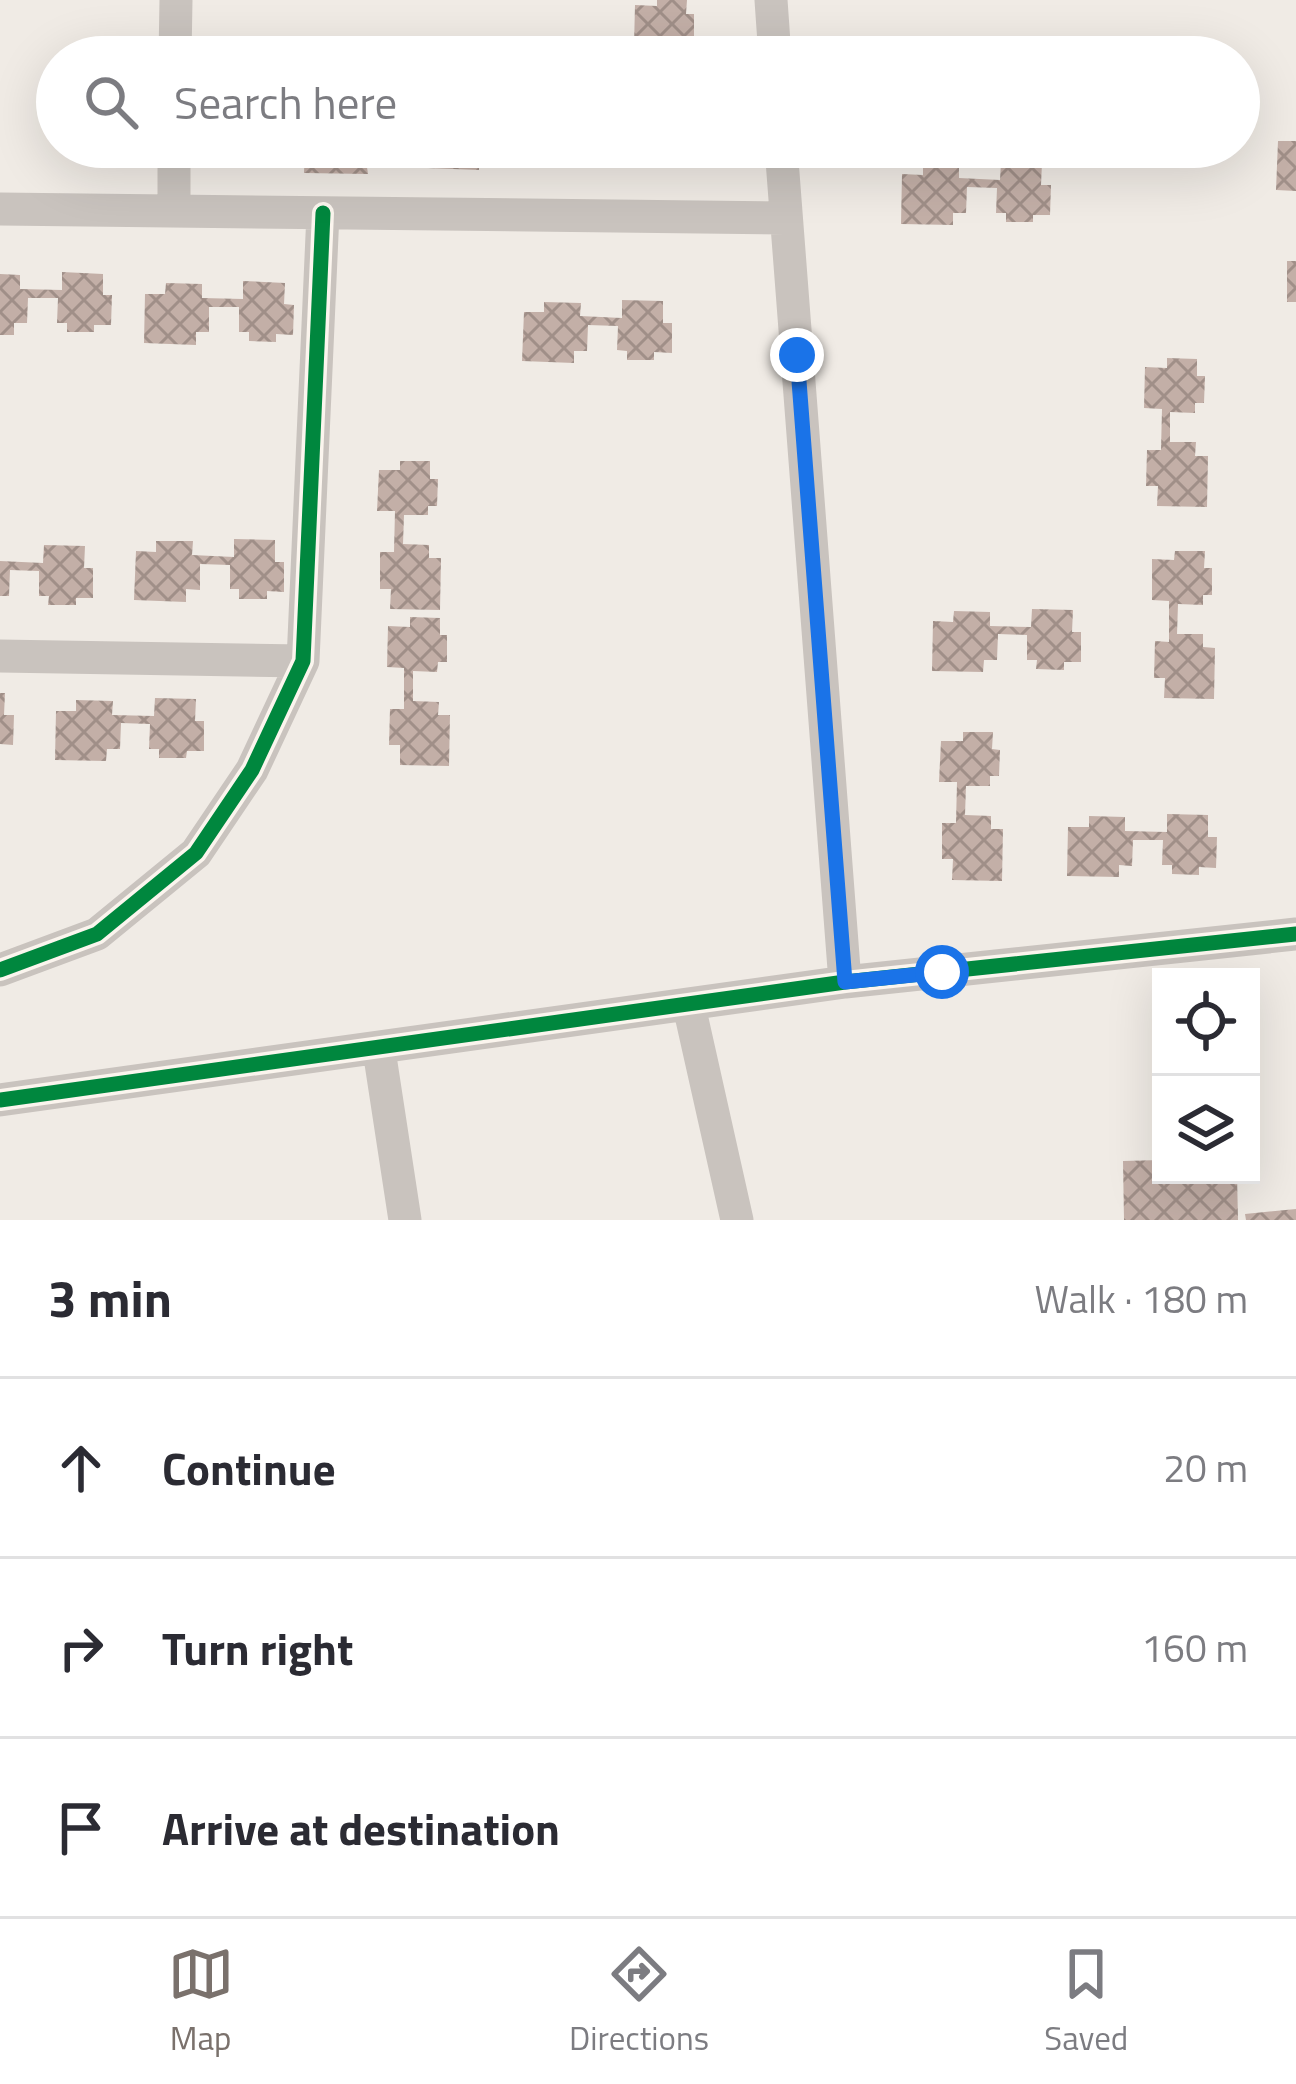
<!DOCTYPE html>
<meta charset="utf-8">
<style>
body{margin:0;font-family:"Titillium Web",sans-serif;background:#f2f2f3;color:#2b2b33}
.controls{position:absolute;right:36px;bottom:36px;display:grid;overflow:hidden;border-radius:0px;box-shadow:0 12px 48px #0002}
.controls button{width:108px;height:108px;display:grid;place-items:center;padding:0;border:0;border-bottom:3px solid #e1e1e2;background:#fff;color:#2b2b33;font:60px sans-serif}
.stop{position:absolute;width:36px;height:36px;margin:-27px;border:9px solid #1a73e8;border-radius:50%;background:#fff}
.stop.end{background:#1a73e8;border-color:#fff;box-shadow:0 3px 12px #0008}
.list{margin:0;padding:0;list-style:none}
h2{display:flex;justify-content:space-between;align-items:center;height:156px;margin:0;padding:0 48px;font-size:51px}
h2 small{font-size:39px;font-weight:400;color:#7c7c81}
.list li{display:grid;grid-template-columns:78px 1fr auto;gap:36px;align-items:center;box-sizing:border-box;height:180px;padding:0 48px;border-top:3px solid #e1e1e2}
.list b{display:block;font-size:45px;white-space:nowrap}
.list em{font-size:39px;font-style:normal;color:#7c7c81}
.icon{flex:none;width:66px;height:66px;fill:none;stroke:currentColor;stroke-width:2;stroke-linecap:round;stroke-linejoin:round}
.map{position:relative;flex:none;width:1296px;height:1220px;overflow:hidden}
.search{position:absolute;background:#fff;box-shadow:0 12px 48px #0002;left:36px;right:36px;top:36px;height:132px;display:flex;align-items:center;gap:30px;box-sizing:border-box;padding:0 42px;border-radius:66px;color:#7c7c81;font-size:45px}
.sheet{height:696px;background:#fff}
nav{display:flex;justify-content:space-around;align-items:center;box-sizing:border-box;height:168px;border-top:3px solid #e1e1e2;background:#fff;font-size:33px;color:#7c7c81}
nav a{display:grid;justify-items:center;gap:6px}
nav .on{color:#7a716c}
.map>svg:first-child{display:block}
.building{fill:url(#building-cross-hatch)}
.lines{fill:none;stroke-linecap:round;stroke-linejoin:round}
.minor{stroke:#c9c3be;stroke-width:33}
.cycleway-casing{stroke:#fbf5ee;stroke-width:22}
.cycleway{stroke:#00873e;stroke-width:15}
.route{stroke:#1a73e8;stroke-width:15}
</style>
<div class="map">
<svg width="1296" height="1220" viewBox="0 0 1296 1220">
<defs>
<pattern id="building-cross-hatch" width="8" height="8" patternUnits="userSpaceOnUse" patternTransform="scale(3)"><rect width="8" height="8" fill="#c3afa7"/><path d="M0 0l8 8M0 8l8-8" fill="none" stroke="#a08f88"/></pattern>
</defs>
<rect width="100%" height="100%" fill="#f0ebe5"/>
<path class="building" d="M 657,0 L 687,0 L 686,14 L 694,14 L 694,41 L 684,41 L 684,51 L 660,50 L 660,57 L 651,57 L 651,46 L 634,46 L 635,5 L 657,6 Z
M 1278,141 L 1296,141 L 1296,191 L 1276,190 Z
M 305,147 L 364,147 L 368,174 L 304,173 Z
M 427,147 L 492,147 L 492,158 L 479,158 L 479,170 L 427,168 Z
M 522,147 L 576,147 L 576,160 L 559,159 L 559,167 L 531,167 L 532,158 L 522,157 Z
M 1001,162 L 1042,163 L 1041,185 L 1051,185 L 1050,215 L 1033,215 L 1033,222 L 1006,222 L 1006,213 L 996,213 L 997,188 L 967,187 L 966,213 L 953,213 L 953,225 L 901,224 L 902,174 L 923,175 L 923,164 L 959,164 L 959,178 L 1000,180 Z
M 1287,261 L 1296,261 L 1296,302 L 1287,302 Z
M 62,272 L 103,274 L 103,295 L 112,295 L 111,325 L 94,325 L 94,332 L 67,332 L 67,323 L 57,323 L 58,298 L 28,298 L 27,323 L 14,323 L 14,335 L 0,335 L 0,274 L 20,275 L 20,289 L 62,290 Z
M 243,281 L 285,283 L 284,304 L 294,305 L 293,335 L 276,334 L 276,342 L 249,341 L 249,332 L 239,332 L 239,307 L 209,307 L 209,332 L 196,332 L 196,345 L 144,343 L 145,294 L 165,294 L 166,283 L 202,284 L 202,298 L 243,299 Z
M 622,300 L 663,301 L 663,323 L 672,323 L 672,353 L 654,352 L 654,360 L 627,360 L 627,351 L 617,350 L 618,326 L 588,325 L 587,351 L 574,351 L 574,363 L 522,361 L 524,312 L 544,312 L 544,302 L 581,303 L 580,316 L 622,318 Z
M 1167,358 L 1197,359 L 1197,376 L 1205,376 L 1204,403 L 1195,403 L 1195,413 L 1170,412 L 1170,442 L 1196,442 L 1195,456 L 1208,456 L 1207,507 L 1157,506 L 1158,486 L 1146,486 L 1147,450 L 1161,450 L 1162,409 L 1144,408 L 1145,367 L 1167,368 Z
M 400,461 L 430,461 L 430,479 L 438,479 L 437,506 L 428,506 L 428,515 L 404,515 L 403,544 L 429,545 L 429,558 L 441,558 L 440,610 L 390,609 L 391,589 L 380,589 L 380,552 L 394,552 L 395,511 L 377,511 L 379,470 L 400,470 Z
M 234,539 L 275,540 L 275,562 L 284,562 L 284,592 L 267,591 L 267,599 L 239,599 L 239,589 L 230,589 L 230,565 L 200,564 L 200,590 L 186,589 L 186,602 L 134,600 L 136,551 L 156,552 L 156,541 L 193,541 L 192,555 L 234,557 Z
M 44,545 L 85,546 L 84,568 L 93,568 L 93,598 L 76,598 L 76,605 L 48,605 L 49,596 L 39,596 L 39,571 L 10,570 L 9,596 L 0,596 L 0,561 L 43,563 Z
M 1175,551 L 1205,551 L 1204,568 L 1212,568 L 1212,595 L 1203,595 L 1203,605 L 1178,604 L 1177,634 L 1203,634 L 1203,647 L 1215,648 L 1214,699 L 1164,698 L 1165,678 L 1154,678 L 1155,641 L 1169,642 L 1169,601 L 1152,600 L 1152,559 L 1174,560 Z
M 1032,609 L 1073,610 L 1072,632 L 1081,632 L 1081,662 L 1064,662 L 1064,670 L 1036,669 L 1037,660 L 1027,660 L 1027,635 L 998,634 L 997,660 L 984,660 L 983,672 L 932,671 L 933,621 L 953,622 L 954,611 L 990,612 L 990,626 L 1031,627 Z
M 410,617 L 440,618 L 440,635 L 447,635 L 447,662 L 438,662 L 437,672 L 413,671 L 413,701 L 439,702 L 438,715 L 450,715 L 449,766 L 400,765 L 400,745 L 389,745 L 390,709 L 404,709 L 404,668 L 387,667 L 388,626 L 410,627 Z
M 0,693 L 5,693 L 4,715 L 14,715 L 13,745 L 0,744 Z
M 155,698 L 196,699 L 195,721 L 204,721 L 204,751 L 187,751 L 186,758 L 159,758 L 159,749 L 149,749 L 150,724 L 121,723 L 120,749 L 107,749 L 106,761 L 55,760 L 56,711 L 76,711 L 76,700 L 113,701 L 112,715 L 154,716 Z
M 963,732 L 993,732 L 992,749 L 1000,750 L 999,776 L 990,776 L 990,786 L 966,786 L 965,815 L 991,816 L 991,829 L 1003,829 L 1002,881 L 952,880 L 953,859 L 942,859 L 942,823 L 956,823 L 957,782 L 939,782 L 941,741 L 963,741 Z
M 1167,814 L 1208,815 L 1208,837 L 1217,837 L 1216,868 L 1199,867 L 1199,875 L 1172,874 L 1172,865 L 1162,865 L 1163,840 L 1133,840 L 1132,866 L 1119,865 L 1119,877 L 1067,876 L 1068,827 L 1089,827 L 1089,816 L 1125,817 L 1125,831 L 1167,832 Z
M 1161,1160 L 1161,1175 L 1237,1175 L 1238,1220 L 1124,1220 L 1123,1161 Z
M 1296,1209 L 1296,1220 L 1246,1220 L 1245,1214 Z"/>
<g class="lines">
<path class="minor" d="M 771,0 L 775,57
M 175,57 L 176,0
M 781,147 L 845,982
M 0,209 L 785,218
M 174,211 L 174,147
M 0,656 L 303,661
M 0,970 L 97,934 L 196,853 L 252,770 L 303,661 L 323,213
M 689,1006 L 737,1220
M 379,1050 L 405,1220
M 0,1100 L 845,982 L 1296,934"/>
<defs>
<path id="cycleway" d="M 0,970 L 97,934 L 196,853 L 252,770 L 303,661 L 323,213
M 0,1100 L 845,982 L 1296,934"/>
</defs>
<use href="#cycleway" class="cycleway-casing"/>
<use href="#cycleway" class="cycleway"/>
</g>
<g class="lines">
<path class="route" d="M 797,355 L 845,982 L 942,972"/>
</g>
</svg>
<div class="controls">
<button><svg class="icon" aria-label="locate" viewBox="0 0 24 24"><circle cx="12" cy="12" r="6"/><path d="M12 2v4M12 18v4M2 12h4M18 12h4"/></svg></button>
<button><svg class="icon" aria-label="layers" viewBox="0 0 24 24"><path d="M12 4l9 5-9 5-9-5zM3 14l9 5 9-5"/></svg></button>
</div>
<div class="stop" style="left:942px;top:972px"></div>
<div class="stop end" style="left:797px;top:355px"></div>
<div class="search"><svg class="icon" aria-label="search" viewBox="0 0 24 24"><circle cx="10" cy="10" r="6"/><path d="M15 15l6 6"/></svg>Search here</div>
</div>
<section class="sheet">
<h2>3 min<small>Walk · 180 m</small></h2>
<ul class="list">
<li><svg class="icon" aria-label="ahead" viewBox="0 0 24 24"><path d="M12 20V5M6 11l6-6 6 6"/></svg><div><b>Continue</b></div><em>20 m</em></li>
<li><svg class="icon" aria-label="right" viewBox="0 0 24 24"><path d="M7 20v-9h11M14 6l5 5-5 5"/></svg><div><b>Turn right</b></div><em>160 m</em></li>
<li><svg class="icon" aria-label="arrive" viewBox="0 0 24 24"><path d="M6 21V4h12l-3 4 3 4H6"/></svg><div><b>Arrive at destination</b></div></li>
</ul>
</section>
<nav>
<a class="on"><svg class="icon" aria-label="map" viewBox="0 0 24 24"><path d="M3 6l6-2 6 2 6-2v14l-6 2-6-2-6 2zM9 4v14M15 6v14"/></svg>Map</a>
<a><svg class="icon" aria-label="directions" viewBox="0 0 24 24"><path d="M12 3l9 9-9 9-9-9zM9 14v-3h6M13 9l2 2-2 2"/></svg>Directions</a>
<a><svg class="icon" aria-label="saved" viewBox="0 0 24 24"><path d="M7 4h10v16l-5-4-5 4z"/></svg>Saved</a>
</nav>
